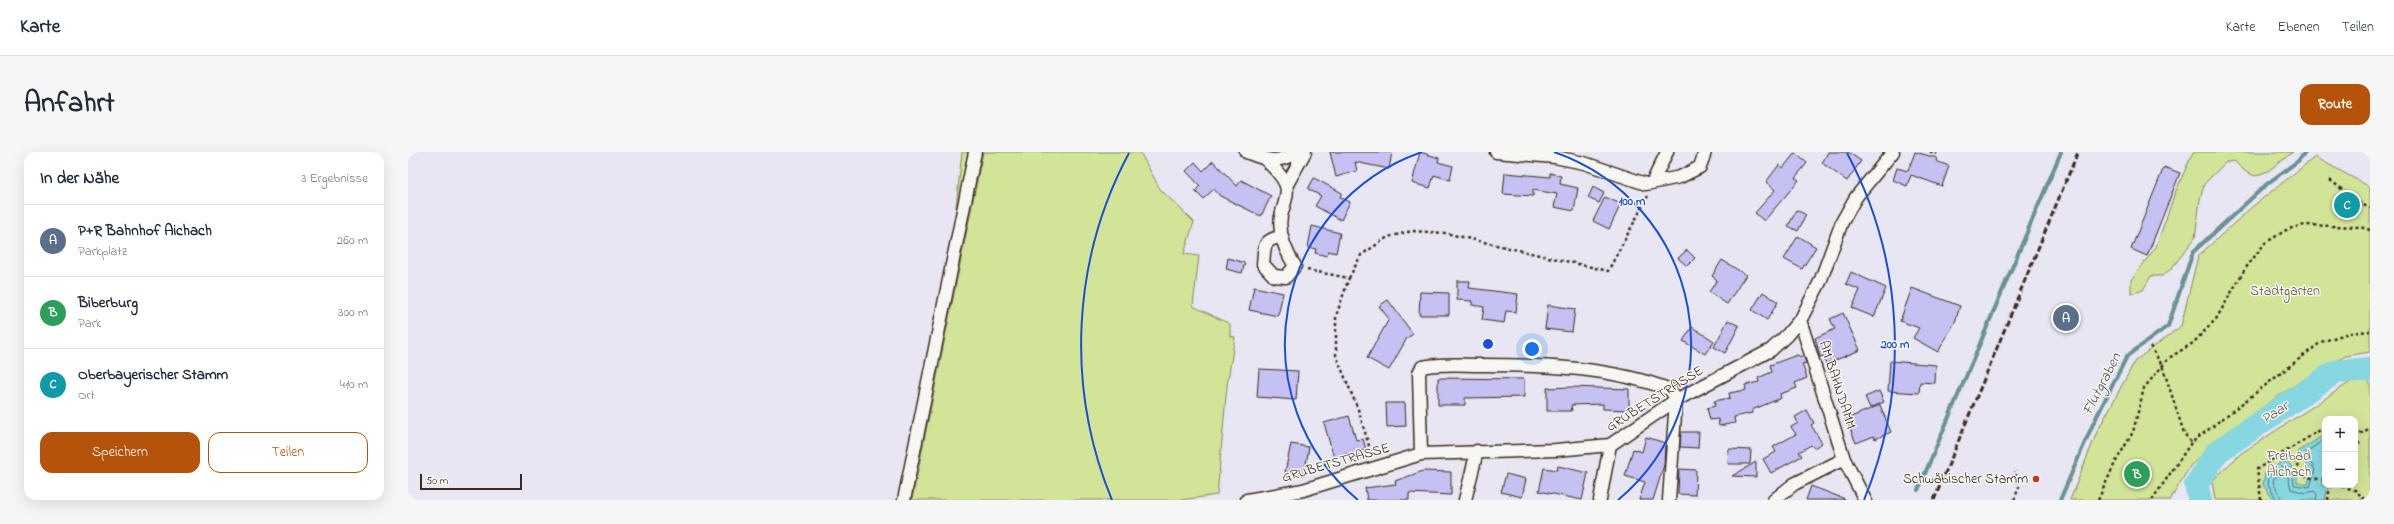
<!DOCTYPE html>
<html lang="de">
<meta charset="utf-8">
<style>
body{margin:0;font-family:"Indie Flower",sans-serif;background:#f6f6f7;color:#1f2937}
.controls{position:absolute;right:12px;bottom:12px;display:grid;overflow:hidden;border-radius:8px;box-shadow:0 4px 16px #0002}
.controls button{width:36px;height:36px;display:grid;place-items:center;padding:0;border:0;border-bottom:1px solid #e0e1e3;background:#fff;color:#1f2937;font:20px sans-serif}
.scale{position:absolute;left:12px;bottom:10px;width:102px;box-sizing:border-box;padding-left:4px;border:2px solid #3b2a1e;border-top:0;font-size:11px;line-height:14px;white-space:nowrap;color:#3b2a1e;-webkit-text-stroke:3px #f6f6f2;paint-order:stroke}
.you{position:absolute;left:1124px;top:197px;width:14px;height:14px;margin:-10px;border:3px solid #fff;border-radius:50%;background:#1a73e8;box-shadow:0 0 0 6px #1a73e833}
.badge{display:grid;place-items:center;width:26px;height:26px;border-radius:50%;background:#b45309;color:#fff;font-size:13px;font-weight:700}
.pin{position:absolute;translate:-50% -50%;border:2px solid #fff;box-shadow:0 1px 4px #0006}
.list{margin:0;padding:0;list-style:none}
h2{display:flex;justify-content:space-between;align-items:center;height:52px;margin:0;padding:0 16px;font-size:17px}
h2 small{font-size:13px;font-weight:400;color:#747a83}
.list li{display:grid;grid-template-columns:26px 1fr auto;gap:12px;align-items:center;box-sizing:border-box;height:72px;padding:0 16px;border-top:1px solid #e0e1e3}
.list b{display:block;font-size:15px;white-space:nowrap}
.list p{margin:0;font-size:13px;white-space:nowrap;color:#747a83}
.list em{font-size:13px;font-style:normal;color:#747a83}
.actions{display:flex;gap:8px;padding:12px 16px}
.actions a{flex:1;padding:9px 0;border:1px solid #b45309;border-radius:12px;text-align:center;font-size:14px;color:#b45309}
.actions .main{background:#b45309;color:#fff}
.map{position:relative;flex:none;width:1962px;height:348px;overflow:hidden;border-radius:12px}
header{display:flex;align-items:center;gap:24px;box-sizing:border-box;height:56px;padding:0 20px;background:#fff;border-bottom:1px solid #e0e1e3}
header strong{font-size:19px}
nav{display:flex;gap:22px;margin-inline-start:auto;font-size:14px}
.intro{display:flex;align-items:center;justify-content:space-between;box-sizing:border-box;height:96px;padding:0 24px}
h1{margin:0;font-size:28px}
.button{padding:10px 18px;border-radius:12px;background:#b45309;color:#fff;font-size:14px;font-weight:700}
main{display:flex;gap:24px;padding:0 24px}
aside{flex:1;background:#fff;border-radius:12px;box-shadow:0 4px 16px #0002}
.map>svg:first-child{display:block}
.green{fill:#d2e498;stroke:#86875b;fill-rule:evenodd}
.water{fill:#86d7e1;stroke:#689293}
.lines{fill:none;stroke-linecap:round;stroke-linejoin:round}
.shore{stroke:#596f6c;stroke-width:1}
.stream{stroke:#689293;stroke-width:4}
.river{stroke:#86d7e1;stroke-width:24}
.building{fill:#c5c1f3;stroke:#3b2a1e}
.street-casing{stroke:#3b2a1e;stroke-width:15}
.path{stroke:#3b2a1e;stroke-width:2.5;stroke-dasharray:3 3;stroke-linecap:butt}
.street{stroke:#f6f6f2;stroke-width:12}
.rail{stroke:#3b2a1e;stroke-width:3;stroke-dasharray:6 3;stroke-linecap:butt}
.ring{fill:none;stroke:#1d4ed8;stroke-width:2}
.poi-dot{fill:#c8321e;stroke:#f6f6f2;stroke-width:1.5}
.labels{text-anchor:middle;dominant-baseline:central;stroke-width:3;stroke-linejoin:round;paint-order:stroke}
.park-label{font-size:14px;fill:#61583c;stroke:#f6f6f2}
.street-label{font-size:14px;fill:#3b2a1e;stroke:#f6f6f2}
.poi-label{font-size:14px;fill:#3b2a1e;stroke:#f6f6f2;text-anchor:end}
.water-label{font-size:15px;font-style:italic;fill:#4e554f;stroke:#f6f6f2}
.centre{fill:#1d4ed8;stroke:#f6f6f2;stroke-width:2}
.ring-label{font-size:12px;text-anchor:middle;font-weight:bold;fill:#1d4ed8;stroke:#f6f6f2;stroke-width:3;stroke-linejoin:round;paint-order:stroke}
</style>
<header>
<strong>Karte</strong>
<nav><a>Karte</a><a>Ebenen</a><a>Teilen</a></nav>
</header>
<div class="intro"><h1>Anfahrt</h1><a class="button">Route</a></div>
<main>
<aside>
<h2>In der Nähe<small>3 Ergebnisse</small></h2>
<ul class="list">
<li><span class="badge" style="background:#5c6f8a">A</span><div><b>P+R Bahnhof Aichach</b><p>Parkplatz</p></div><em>260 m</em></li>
<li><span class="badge" style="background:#2e9e5b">B</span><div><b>Biberburg</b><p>Park</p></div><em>300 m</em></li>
<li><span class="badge" style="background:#0f9aa8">C</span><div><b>Oberbayerischer Stamm</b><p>Ort</p></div><em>410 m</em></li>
</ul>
<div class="actions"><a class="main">Speichern</a><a>Teilen</a></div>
</aside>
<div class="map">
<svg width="1962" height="348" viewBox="0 0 1962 348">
<rect width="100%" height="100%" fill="#e7e6f2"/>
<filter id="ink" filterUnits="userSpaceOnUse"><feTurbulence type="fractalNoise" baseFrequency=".025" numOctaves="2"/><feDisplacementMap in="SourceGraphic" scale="8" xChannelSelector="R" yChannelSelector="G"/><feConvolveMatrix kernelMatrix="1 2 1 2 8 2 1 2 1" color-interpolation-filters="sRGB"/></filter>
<g filter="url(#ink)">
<path class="green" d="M 554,0 L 560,0 L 546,74 Z
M 575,0 L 732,0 L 752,37 L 786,70 L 776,102 L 791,104 L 785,154 L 822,172 L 822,184 L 827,185 L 819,234 L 809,343 L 773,348 L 504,348 Z
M 1785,0 L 1885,0 L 1860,19 L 1847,24 L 1838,20 L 1826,9 L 1818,10 L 1796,32 L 1792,48 L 1787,86 L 1763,117 L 1754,124 L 1743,124 L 1735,138 L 1723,142 L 1723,128 L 1748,95 L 1767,41 Z
M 1907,5 L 1962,35 L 1962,200 L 1938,204 L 1909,219 L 1866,247 L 1815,286 L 1783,313 L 1762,348 L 1662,348 L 1689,280 L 1727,209 L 1773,174 L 1790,104 L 1845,54 Z
M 1962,228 L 1962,348 L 1807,348 L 1804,329 L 1832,302 L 1944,229 ZM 1917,267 L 1947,267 L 1947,333 L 1917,333 Z"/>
<path class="water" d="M 1917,282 L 1917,316 L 1913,334 L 1920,335 L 1917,348 L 1866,348 L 1855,333 L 1857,321 L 1874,310 L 1881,311 L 1889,323 L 1889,330 L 1900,332 L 1903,319 L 1890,300 Z"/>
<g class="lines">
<path class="shore" d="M 1869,348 L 1860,332 L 1861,324 L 1874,315 L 1878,315 L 1885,324 L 1886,333 L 1902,335 L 1907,318 L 1897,301 L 1917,287
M 1874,348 L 1865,330 L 1866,326 L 1875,320 L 1880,325 L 1883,337 L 1898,341 L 1906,339 L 1909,342 L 1908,348"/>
<path class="stream" d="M 1510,338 L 1653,0
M 1652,348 L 1685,272 L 1719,204 L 1760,174 L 1785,100 L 1860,31 L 1890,9 L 1897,0"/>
<path class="river" d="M 1792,348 L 1788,333 L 1809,300 L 1927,220 L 1962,217"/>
</g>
<path class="building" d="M 922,0 L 984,0 L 981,17 L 947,10 L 949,19 L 928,25 Z
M 1012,0 L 1031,6 L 1030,10 L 1045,14 L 1042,28 L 1026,23 L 1022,36 L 1004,31 Z
M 1420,0 L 1440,0 L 1453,9 L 1439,29 L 1414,11 Z
M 1507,0 L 1529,6 L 1528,9 L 1541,14 L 1534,34 L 1503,23 L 1499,34 L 1485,28 L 1489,16 L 1500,19 Z
M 1387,1 L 1399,11 L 1387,26 L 1391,28 L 1356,69 L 1347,61 L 1367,38 L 1358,30 L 1371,13 L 1375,16 Z
M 805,9 L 829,34 L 833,28 L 863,44 L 853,64 L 812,44 L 806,37 L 795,47 L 787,39 L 792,34 L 778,19 L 787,10 L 795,19 Z
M 1756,15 L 1772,21 L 1739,104 L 1723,97 Z
M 1097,21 L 1142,25 L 1142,21 L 1153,24 L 1152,32 L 1170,36 L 1166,59 L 1146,55 L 1149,42 L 1125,38 L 1125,44 L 1095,42 Z
M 906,26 L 934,41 L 932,45 L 942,50 L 933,68 L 907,54 L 913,44 L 900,37 Z
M 1185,35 L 1196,41 L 1191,51 L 1180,46 Z
M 1197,45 L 1213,52 L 1201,77 L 1185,69 Z
M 1389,58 L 1398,63 L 1390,79 L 1380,74 Z
M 904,74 L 932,81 L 928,101 L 920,99 L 919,104 L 907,101 L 908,97 L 900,95 Z
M 1390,84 L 1408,95 L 1394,117 L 1376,107 Z
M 1279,98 L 1287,106 L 1279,114 L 1270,106 Z
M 820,106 L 837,111 L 834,121 L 818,117 Z
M 1314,108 L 1338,123 L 1319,152 L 1301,140 L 1309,128 L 1304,124 Z
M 1443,120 L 1478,136 L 1466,165 L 1444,156 L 1452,138 L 1438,132 Z
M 1049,129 L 1062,129 L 1061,136 L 1110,142 L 1108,160 L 1098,159 L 1096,171 L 1074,168 L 1076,155 L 1064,153 L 1064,149 L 1049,148 Z
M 846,135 L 875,141 L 870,164 L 841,158 Z
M 1504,136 L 1552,154 L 1547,170 L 1530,200 L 1505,186 L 1511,176 L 1492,169 Z
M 1012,140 L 1041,141 L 1041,163 L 1011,163 Z
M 1355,140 L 1370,150 L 1359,168 L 1344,158 Z
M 980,148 L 1005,182 L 999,186 L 981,218 L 959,206 L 981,167 L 971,154 Z
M 1140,153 L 1167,157 L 1164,180 L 1137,177 Z
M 1435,161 L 1452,198 L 1418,212 L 1415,204 L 1412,205 L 1407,186 L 1427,177 L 1422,167 Z
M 1320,168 L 1331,174 L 1317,201 L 1306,195 Z
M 1284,175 L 1306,189 L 1297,202 L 1275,189 Z
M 1389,203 L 1394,205 L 1395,203 L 1398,211 L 1394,212 L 1399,226 L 1387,231 L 1389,236 L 1372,242 L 1373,246 L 1344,258 L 1344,261 L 1326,265 L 1327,271 L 1311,274 L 1310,267 L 1302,268 L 1299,256 L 1307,254 L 1306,249 L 1322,246 L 1321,241 L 1338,238 L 1337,233 L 1351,230 L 1350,226 L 1364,220 L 1362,213 Z
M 1482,209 L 1528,213 L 1527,231 L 1512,230 L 1511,241 L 1480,239 Z
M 851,217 L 890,219 L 888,248 L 849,245 Z
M 1030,226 L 1116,227 L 1116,245 L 1057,246 L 1057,253 L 1030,253 Z
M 1163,235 L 1221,237 L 1221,258 L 1195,257 L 1195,252 L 1163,253 L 1164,259 L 1139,259 L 1139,236 Z
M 1471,239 L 1476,250 L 1462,256 L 1457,245 Z
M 978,251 L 997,251 L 998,274 L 979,275 Z
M 1472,253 L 1483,280 L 1467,287 L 1466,284 L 1448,291 L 1438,267 Z
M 1399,258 L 1406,271 L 1403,273 L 1414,291 L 1406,296 L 1403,293 L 1391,300 L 1394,304 L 1363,321 L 1355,307 L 1368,300 L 1365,295 L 1388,282 L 1383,275 L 1390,271 L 1387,265 Z
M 941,264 L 948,288 L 955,287 L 958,298 L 954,299 L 956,305 L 943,309 L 941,301 L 926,306 L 916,271 Z
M 1273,280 L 1291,280 L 1290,296 L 1272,295 Z
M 1238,285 L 1257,291 L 1256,313 L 1245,348 L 1231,348 L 1237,330 L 1217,324 L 1225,297 L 1234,300 Z
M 883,292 L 901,295 L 896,323 L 877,320 Z
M 1321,297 L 1343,298 L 1342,312 L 1320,312 Z
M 1348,310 L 1348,325 L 1324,324 Z
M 1150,314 L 1180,321 L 1174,348 L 1131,339 L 1136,316 L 1149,318 Z
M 1271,317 L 1288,318 L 1287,343 L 1270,342 Z
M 1015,319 L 1043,320 L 1043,343 L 1001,341 L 1001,348 L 959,348 L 957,336 L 988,332 L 987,329 Z
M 1098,322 L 1118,327 L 1114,345 L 1093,340 Z
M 1403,334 L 1437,347 L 1437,348 L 1398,348 Z"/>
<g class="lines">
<defs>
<path id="street" d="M 838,0 C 864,10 867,11 893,0
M 1088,0 L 1147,5 L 1176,11 L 1238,32 L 1272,25 L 1292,15 L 1297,0
M 859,9 C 866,16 874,23 878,33 C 881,42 875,55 873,64 C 870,81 878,100 887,114 L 878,125 L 866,124 L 855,112 C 857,93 854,89 874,84
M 1244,31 L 1259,0
M 878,34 L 897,0
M 1392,168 L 1436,307 L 1457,348
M 1013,302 L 1011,221 L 1014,215 C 1033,211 1054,213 1072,213 C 1137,213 1203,215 1263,238 L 1268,248 L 1261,348
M 496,348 L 567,0
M 839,348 L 895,338 L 1013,302 L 1148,298 L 1202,293 L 1268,248 L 1363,198 L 1379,183 L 1394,165 L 1412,130 L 1434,70 L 1448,45 L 1485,0
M 1057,348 L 1069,299
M 1192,348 L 1202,293
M 1366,348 L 1386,332 L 1436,307"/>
</defs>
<use href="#street" class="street-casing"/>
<path class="path" d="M 1522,0 L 1529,2
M 1922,28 L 1953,52 L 1962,56
M 899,118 L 941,126 L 928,164 L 928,203 L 951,260 L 964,304
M 941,126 L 953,103 L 980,85 L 1004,79 L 1037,81 L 1200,119 L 1240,44
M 1742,194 L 1754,213 L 1776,281 L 1783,291
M 1930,267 L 1934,267
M 1947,285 L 1962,276
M 1947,285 L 1952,293 L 1947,297
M 1878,299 L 1899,325 L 1917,328
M 1928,333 L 1947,338 L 1957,348
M 1606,348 L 1611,335 L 1607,319
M 1690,348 L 1707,311 L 1725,280 L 1736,236 L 1761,206 L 1785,191 L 1808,167 L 1837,117 L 1857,91 L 1880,77 L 1897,73 L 1952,75 L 1962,78
M 1744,348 L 1783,291 L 1805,274 L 1913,190 L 1941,181 L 1962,179
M 1853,348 L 1849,317 L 1917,275
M 1920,348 L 1922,333"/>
<use href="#street" class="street"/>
<path class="rail" d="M 1526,348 L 1670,0"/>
</g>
</g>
<g class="ring">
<path d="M950 348A203 203 0 0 1 1014 0M1146 0A203 203 0 0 1 1210 348"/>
<path d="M704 348A407 407 0 0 1 721 1M1439 1A407 407 0 0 1 1456 348"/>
</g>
<circle class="poi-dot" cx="1628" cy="327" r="4"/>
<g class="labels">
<g class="park-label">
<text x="1877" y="139">Stadtgarten</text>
<text x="1881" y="304">Freibad<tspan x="1881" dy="16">Aichach</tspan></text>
</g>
<g class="street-label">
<text transform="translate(1429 233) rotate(72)">AM BAHNDAMM</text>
<text transform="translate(1247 247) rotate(-32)">GRUBETSTRASSE</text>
<text transform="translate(928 311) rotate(-16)">GRUBETSTRASSE</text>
</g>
<g class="poi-label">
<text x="1620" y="327">Schwäbischer Stamm</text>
</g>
<g class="water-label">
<text transform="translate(1694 232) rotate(-63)">Flutgraben</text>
<text transform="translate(1867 261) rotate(-34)">Paar</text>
</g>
</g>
<circle cx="1080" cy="192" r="6" class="centre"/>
<g class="ring-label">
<text x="1224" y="53">100 m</text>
<text x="1487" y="196">200 m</text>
</g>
</svg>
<div class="controls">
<button>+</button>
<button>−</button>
</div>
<div class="scale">50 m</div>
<div class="you"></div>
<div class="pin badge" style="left:1658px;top:166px;background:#5c6f8a">A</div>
<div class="pin badge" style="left:1729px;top:322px;background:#2e9e5b">B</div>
<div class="pin badge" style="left:1939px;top:53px;background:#0f9aa8">C</div>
</div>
</main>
